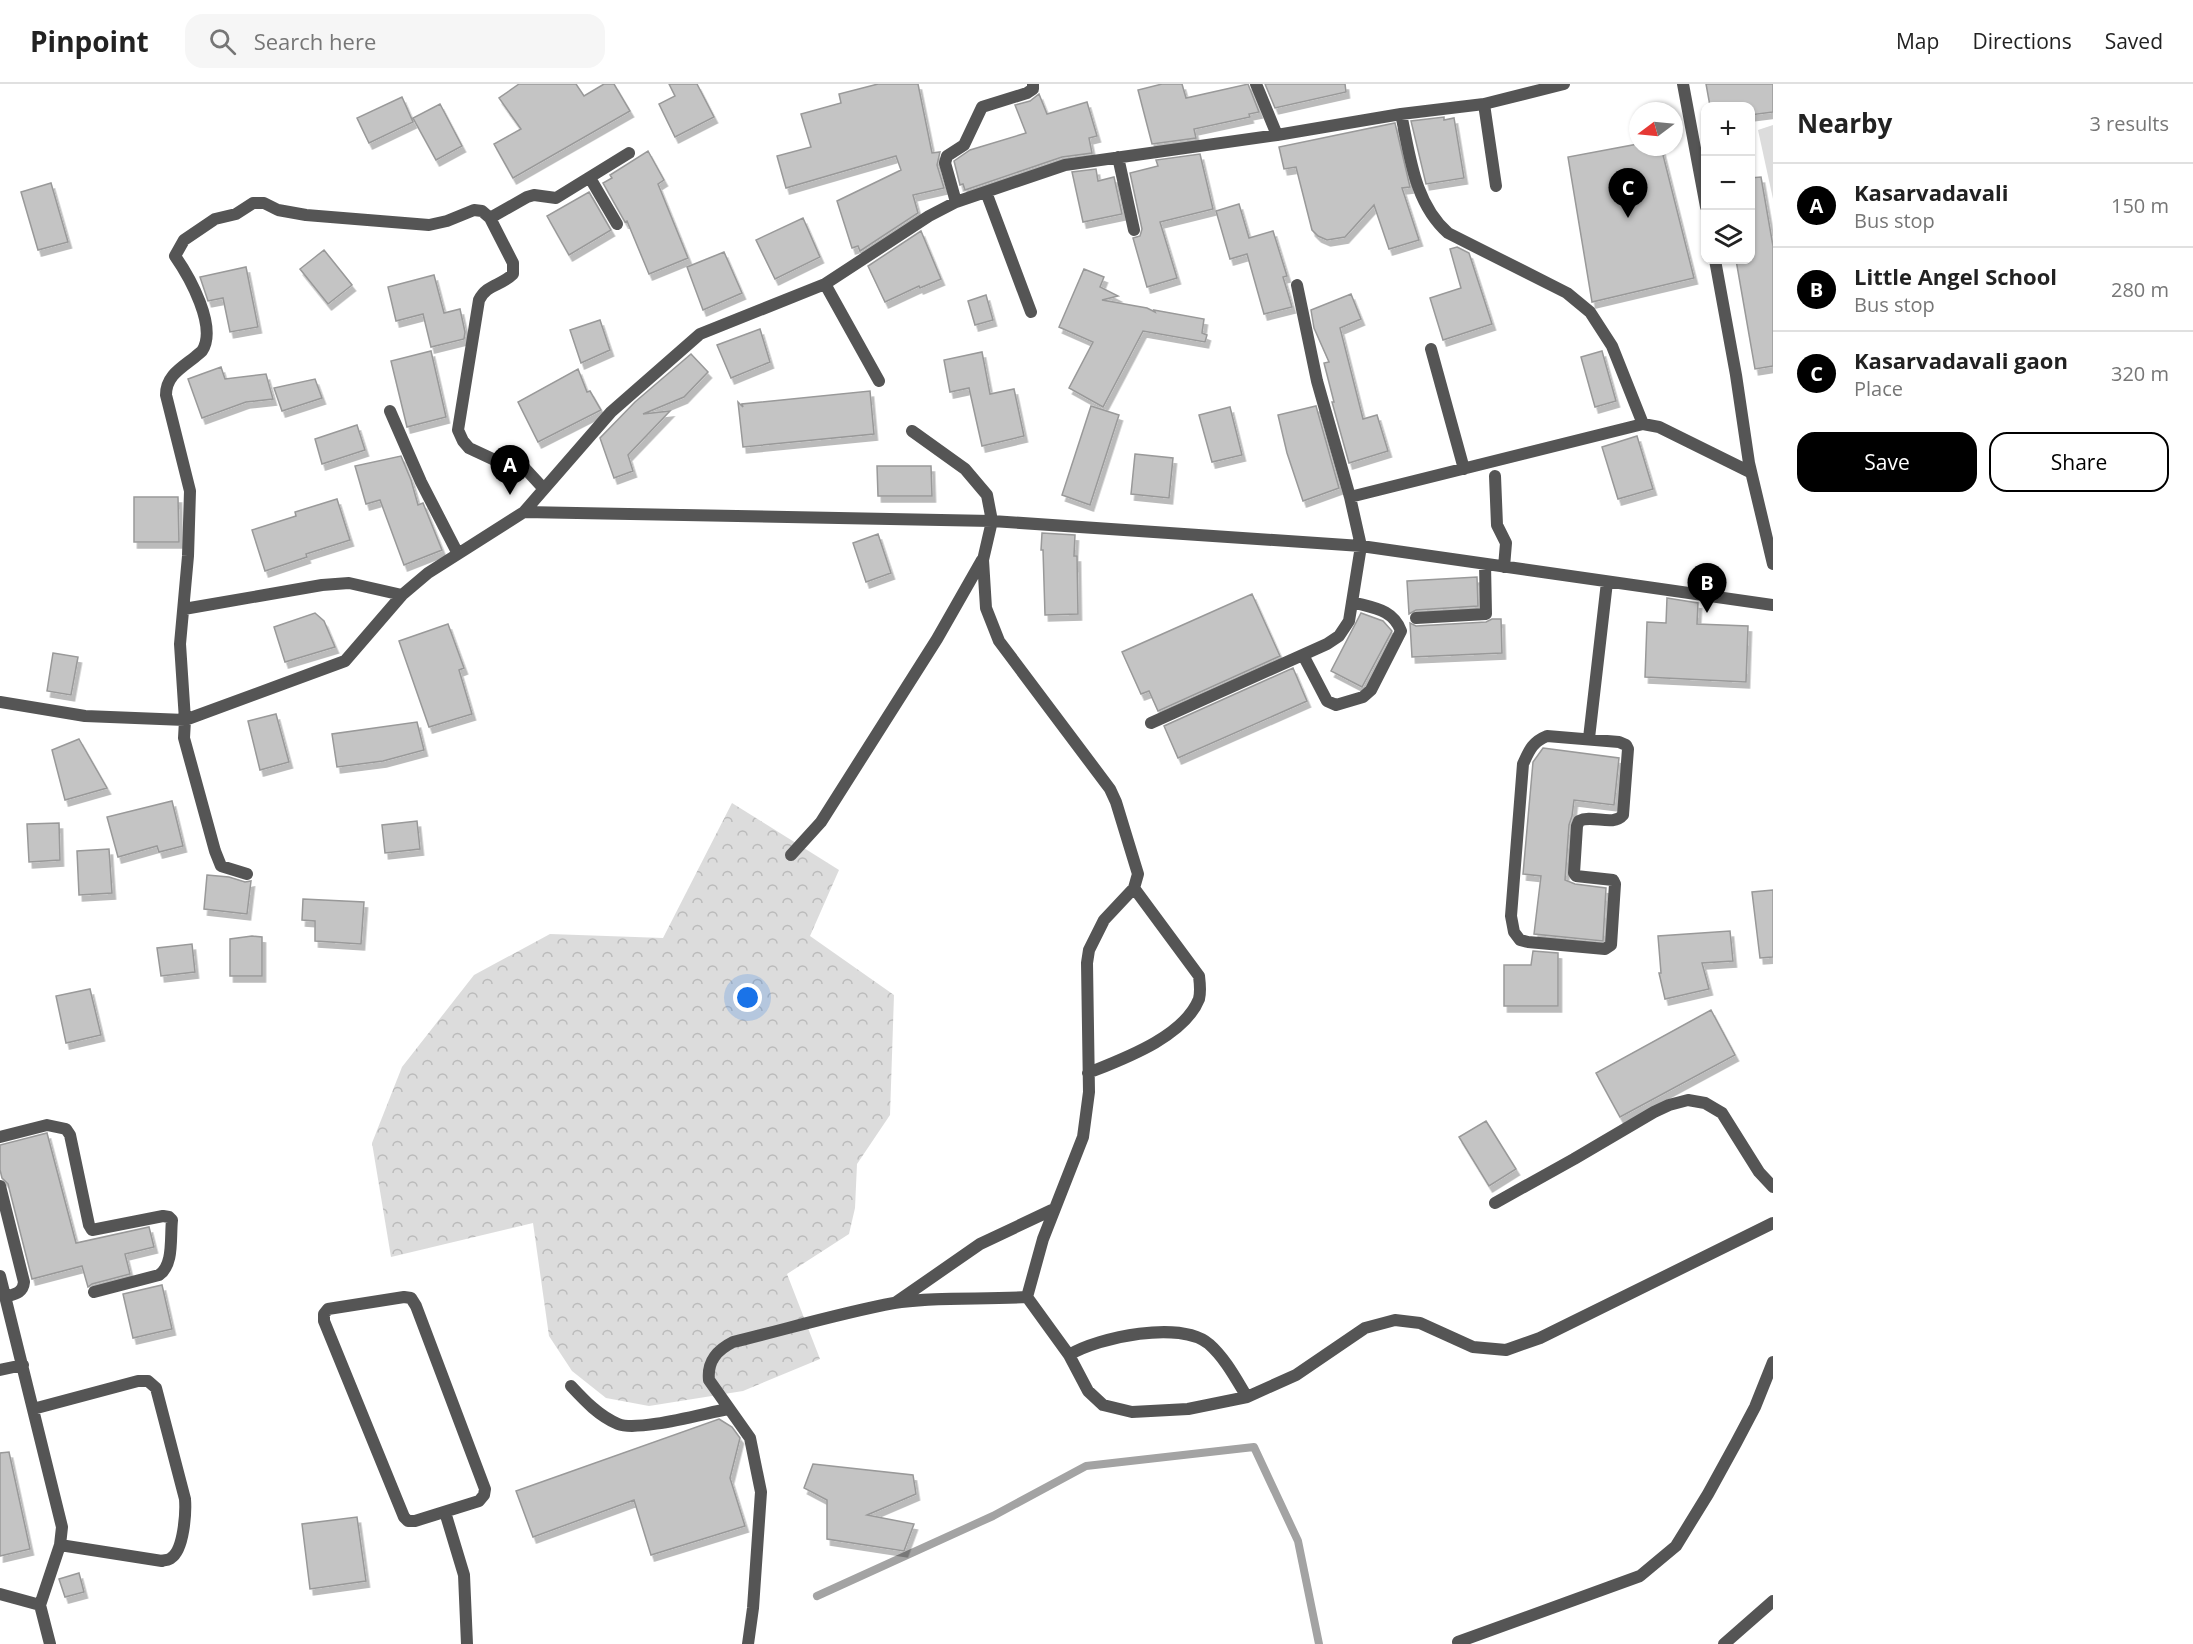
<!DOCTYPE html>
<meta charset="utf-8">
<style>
body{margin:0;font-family:"Open Sans",sans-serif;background:#f6f6f6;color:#222}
.controls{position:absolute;right:18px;top:18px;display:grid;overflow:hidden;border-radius:12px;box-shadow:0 2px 4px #0004}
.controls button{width:54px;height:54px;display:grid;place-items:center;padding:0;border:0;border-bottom:2px solid #e0e0e0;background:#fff;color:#222;font:30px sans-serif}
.compass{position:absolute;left:1629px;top:18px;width:54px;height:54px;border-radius:50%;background:#fff;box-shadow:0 2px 4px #0004;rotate:254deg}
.you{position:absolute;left:748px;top:914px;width:21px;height:21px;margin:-15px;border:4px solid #fff;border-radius:50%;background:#1a73e8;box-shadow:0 0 0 9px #1a73e833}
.badge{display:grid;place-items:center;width:39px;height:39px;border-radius:50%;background:#000;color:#fff;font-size:20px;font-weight:700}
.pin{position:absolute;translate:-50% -50px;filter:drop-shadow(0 2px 3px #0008)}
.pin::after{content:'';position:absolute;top:32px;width:21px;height:18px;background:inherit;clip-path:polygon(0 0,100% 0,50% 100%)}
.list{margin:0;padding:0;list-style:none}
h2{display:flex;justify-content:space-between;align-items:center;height:78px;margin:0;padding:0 24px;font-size:26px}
h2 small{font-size:20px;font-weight:400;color:#767676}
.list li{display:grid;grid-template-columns:39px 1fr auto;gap:18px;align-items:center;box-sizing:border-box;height:84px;padding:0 24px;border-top:2px solid #e0e0e0}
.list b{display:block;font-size:22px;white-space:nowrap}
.list p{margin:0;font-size:20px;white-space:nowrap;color:#767676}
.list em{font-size:20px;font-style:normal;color:#767676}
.actions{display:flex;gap:12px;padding:18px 24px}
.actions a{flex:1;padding:14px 0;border:2px solid #000;border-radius:18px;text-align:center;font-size:21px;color:#000}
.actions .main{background:#000;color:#fff}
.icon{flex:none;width:33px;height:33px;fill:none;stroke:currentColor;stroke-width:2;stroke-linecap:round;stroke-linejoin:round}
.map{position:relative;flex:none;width:1773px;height:1560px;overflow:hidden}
header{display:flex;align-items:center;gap:36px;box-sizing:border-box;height:84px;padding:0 30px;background:#fff;border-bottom:2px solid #e0e0e0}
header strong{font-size:28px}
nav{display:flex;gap:33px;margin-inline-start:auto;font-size:21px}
.search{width:420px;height:54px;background:#f6f6f6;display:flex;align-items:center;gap:15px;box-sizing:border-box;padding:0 21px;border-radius:18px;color:#767676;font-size:22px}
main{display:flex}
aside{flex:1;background:#fff}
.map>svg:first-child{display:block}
.forest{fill:url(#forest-crowns)}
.pitch{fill:#dcdcdc}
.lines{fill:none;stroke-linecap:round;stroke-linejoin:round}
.stream{stroke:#a3a3a3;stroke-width:8}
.building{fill:#c4c4c4;stroke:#999;stroke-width:1.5;filter:url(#shadow)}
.street{stroke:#555;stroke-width:12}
</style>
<header>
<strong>Pinpoint</strong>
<div class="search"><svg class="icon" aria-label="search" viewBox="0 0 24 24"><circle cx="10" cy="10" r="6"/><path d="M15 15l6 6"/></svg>Search here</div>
<nav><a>Map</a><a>Directions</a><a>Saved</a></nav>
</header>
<main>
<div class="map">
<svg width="1773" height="1560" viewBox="0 0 1773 1560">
<defs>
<pattern id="forest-crowns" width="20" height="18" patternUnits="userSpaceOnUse" patternTransform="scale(1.5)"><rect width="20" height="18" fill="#dcdcdc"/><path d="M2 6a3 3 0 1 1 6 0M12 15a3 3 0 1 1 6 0" fill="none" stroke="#bbb"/></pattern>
<filter id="shadow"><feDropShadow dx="3.5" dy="6" stdDeviation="0" flood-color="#0004"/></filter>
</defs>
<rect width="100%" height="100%" fill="#fff"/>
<path class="forest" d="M 732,719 L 839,786 L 810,852 L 894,911 L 890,1031 L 857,1080 L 855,1124 L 849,1150 L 787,1190 L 820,1275 L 743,1307 L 649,1322 L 606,1314 L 572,1287 L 549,1252 L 533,1139 L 391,1173 L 372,1059 L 402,983 L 474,891 L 550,850 L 663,854 Z"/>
<path class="pitch" d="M 1773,41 L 1773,115 L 1758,46 Z"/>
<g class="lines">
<path class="stream" d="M 817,1512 L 993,1432 L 1086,1382 L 1254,1363 L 1298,1457 L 1319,1560"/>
</g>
<path class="building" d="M 519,0 L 576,0 L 584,12 L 604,0 L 614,0 L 630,27 L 513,94 L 494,60 L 521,45 L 499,14 Z
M 669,0 L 697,0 L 714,33 L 675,53 L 659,20 L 675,12 Z
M 878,0 L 918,0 L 932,69 L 940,68 L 937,81 L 944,104 L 913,111 L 918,129 L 860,167 L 858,162 L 852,164 L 837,117 L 901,86 L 896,72 L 786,104 L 777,72 L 811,63 L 801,30 L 841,19 L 839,10 Z
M 1162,0 L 1182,0 L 1186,14 L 1248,0 L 1259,28 L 1249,30 L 1250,33 L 1194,45 L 1196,54 L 1152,60 L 1138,6 Z
M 1265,0 L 1345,0 L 1346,8 L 1275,24 Z
M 1706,0 L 1773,0 L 1773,28 L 1750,31 L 1750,22 L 1710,22 Z
M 1039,10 L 1047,30 L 1087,18 L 1097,52 L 1089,54 L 1092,69 L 1062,73 L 965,106 L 963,100 L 960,101 L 954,77 L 970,66 L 1026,49 L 1015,21 L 1030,17 Z
M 402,13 L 413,38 L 369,59 L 357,34 Z
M 440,20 L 462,62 L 436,76 L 413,34 Z
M 1444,33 L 1444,36 L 1454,34 L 1464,94 L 1426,100 L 1411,37 Z
M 1395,39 L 1410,103 L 1402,104 L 1419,156 L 1389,165 L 1374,121 L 1345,153 L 1327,156 L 1318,152 L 1312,146 L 1296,83 L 1284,85 L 1279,63 Z
M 1638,60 L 1638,63 L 1661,63 L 1694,194 L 1592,218 L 1568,73 Z
M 648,67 L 664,96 L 658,100 L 688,174 L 649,190 L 627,137 L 625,138 L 603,99 L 612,94 L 610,91 Z
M 1200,70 L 1213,125 L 1160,138 L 1177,194 L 1147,203 L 1133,154 L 1140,152 L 1142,145 L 1130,89 L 1158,82 L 1156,76 Z
M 1096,85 L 1098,97 L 1114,93 L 1122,130 L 1083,138 L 1072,88 Z
M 1761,93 L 1773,162 L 1773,282 L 1755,285 L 1736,176 L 1750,176 L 1750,94 Z
M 51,99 L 68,158 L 38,166 L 21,108 Z
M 589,108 L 611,146 L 569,171 L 547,132 Z
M 1239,120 L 1249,154 L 1273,147 L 1287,192 L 1283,193 L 1292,223 L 1264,230 L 1247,170 L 1230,175 L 1216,127 Z
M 803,134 L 820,173 L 775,195 L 756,156 Z
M 921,147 L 941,195 L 920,204 L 919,202 L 885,218 L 868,182 Z
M 1457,163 L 1469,169 L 1492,240 L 1443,256 L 1430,214 L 1461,204 L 1450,165 Z
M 324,166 L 352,201 L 328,220 L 300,185 Z
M 724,168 L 742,209 L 703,226 L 687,183 Z
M 246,183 L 258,243 L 230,248 L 223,214 L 208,217 L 200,193 Z
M 1084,185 L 1104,193 L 1100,203 L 1118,212 L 1102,216 L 1147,224 L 1155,228 L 1154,226 L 1204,235 L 1202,249 L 1207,251 L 1205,258 L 1143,247 L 1103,323 L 1069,304 L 1093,258 L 1059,243 Z
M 434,191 L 444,229 L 460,225 L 465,248 L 464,255 L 431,263 L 423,230 L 396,237 L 388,203 Z
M 1351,210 L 1361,235 L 1340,244 L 1363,335 L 1377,331 L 1388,367 L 1349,379 L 1332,318 L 1334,318 L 1324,279 L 1329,278 L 1314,244 L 1311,226 Z
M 986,211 L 993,236 L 975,241 L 968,217 Z
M 600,236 L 610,266 L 581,279 L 570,246 Z
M 760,245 L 770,278 L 731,294 L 717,261 Z
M 431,267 L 446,333 L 407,343 L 391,277 Z
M 1602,267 L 1616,317 L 1595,323 L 1581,273 Z
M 982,268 L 990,310 L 1014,305 L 1024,352 L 982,362 L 969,304 L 950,308 L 944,276 Z
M 691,270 L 708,288 L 684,313 L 643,330 L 670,327 L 628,371 L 633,387 L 614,394 L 600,354 L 635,318 Z
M 221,283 L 225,295 L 266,290 L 273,315 L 246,318 L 202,334 L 188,295 Z
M 578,285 L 587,308 L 590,307 L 601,326 L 538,358 L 518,318 Z
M 315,295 L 322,314 L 282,327 L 274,304 Z
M 870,307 L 874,350 L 743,363 L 738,318 L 743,323 L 742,320 Z
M 1091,322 L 1119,331 L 1090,421 L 1062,411 Z
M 1316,322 L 1339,404 L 1303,417 L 1287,369 L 1278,331 Z
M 1230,323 L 1242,371 L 1212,378 L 1199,331 Z
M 357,341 L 365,366 L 322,380 L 315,355 Z
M 1637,352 L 1653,405 L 1618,415 L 1602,363 Z
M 1135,370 L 1173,374 L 1169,414 L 1131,410 Z
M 401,372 L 411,396 L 418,421 L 423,419 L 442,466 L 404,481 L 380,416 L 366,420 L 355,382 Z
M 877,382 L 931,382 L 932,412 L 878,412 Z
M 134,413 L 178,413 L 179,458 L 134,458 Z
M 337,415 L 350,456 L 306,470 L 307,473 L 265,487 L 252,446 L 296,432 L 295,428 Z
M 1042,449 L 1075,451 L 1074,472 L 1077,472 L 1078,530 L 1045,531 L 1043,466 L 1041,466 Z
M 878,450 L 891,489 L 866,498 L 853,459 Z
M 1477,493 L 1478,522 L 1416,526 L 1409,530 L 1407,497 Z
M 1252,510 L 1280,572 L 1158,627 L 1149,607 L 1141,610 L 1122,568 Z
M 1667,514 L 1698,519 L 1697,540 L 1748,542 L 1746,598 L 1645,593 L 1647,538 L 1666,539 Z
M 315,529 L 324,537 L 335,563 L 285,578 L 274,543 Z
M 1361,529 L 1383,537 L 1392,547 L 1362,603 L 1331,587 Z
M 1492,535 L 1501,535 L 1502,569 L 1412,573 L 1410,539 L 1416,542 L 1486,538 Z
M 448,540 L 464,584 L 459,586 L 472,630 L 429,643 L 399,557 Z
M 53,569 L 78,573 L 71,611 L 47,607 Z
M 1293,584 L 1307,617 L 1178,674 L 1164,642 Z
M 276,630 L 289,678 L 260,686 L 248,637 Z
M 417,638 L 424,666 L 383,677 L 337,683 L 332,650 Z
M 79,655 L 107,704 L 65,716 L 52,666 Z
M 1543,664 L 1619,674 L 1614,721 L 1574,716 L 1572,732 L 1569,741 L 1565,796 L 1575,800 L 1606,804 L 1603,857 L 1534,850 L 1541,792 L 1523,790 L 1533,678 Z
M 172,717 L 183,762 L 159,768 L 157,762 L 118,773 L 107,733 Z
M 417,737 L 420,765 L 385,769 L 382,741 Z
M 59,739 L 60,776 L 29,778 L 27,740 Z
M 109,765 L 112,809 L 79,811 L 77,767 Z
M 207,791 L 229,793 L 245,798 L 251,797 L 247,830 L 204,825 Z
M 1773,806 L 1773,873 L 1760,874 L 1752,808 Z
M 303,815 L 364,818 L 361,860 L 315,857 L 315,837 L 302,836 Z
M 1730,847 L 1733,877 L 1702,879 L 1709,905 L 1665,915 L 1659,889 L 1661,889 L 1658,852 Z
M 252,852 L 262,853 L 262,892 L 230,892 L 230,855 Z
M 192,860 L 195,888 L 161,892 L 157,864 Z
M 1533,867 L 1558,869 L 1558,922 L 1504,922 L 1504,881 L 1531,881 Z
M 90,905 L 101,951 L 66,959 L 56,912 Z
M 1711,926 L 1735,971 L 1620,1033 L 1596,989 Z
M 1486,1037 L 1516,1085 L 1489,1102 L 1459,1053 Z
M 47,1049 L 76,1159 L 149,1143 L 154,1163 L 125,1170 L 130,1190 L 92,1200 L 88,1203 L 82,1182 L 32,1195 L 8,1100 L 2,1094 L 0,1086 L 0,1061 Z
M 162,1201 L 172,1245 L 133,1254 L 123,1210 Z
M 719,1335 L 732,1343 L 740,1354 L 730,1394 L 745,1442 L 651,1471 L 634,1416 L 533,1453 L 516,1407 Z
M 9,1368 L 30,1465 L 0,1472 L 0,1369 Z
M 813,1380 L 913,1391 L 916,1410 L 867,1431 L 914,1440 L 904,1467 L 827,1455 L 827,1416 L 804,1404 Z
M 357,1433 L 366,1497 L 310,1505 L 302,1440 Z
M 79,1489 L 84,1508 L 65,1513 L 59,1495 Z"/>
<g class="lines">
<path class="street" d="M 1256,0 L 1277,51
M 1683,0 L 1706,123
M 1484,20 L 1496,102
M 1401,30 C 1410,71 1414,119 1448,149 L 1567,209 L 1590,228 L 1612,262 L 1643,340
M 1118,73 L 1134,146
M 590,94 L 617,140
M 986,108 L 1031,228
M 956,118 L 945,79 L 947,72 L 964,61 L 982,23 L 1027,9 L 1033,5 L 1033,0
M 490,134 L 527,113 L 534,111 L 556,114 L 629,69
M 1715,176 L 1736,291 L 1749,379 L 1773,480
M 825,200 L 879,297
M 1431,265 L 1464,385
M 390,327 L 421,398 L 458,470
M 912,347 L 965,385 L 987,411 L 992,437 L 983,476 L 986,524 L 999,557 L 1110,705 L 1116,718 L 1138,790 L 1134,804 L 1104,836 L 1089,866 L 1087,879 L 1089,1008 L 1083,1053 L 1043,1155 L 1027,1213 L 1069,1271 L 1088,1307 L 1103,1321 L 1132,1328 L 1188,1325 L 1247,1313 L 1296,1291 L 1365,1244 L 1395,1236 L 1420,1239 L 1473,1263 L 1506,1266 L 1540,1254 L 1773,1139
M 1495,392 L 1497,441 L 1506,459 L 1504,483
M 1350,413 L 1643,340 L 1659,343 L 1750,388
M 524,428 L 992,437 L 1361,462 L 1773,521
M 184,525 L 322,501 L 349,499 L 402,511
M 1416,534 L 1486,530 L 1485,480
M 1303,571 L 1327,617 L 1336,621 L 1363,613 L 1371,606 L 1401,547 C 1393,525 1373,524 1352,518
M 0,618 L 85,632 L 185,636 L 345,577 L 402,511 L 428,489 L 524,428 L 611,328 L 700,250 L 825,200 L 929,132 L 956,118 L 1065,81 L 1277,51 L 1401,30 L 1484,20 L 1564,0
M 1151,639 L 1327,560 L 1339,552 L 1349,537 L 1361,462 L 1350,413 L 1317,297 L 1297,201
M 1547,652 L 1619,658 L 1626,661 L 1628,665 L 1623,731 C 1613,743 1592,730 1579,737 L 1577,742 L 1574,789 L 1576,792 L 1613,796 L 1615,800 L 1611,861 L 1605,865 L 1528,858 L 1520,856 L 1514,848 L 1511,832 L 1523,680 C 1529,667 1532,658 1547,652 Z
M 1589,654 L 1607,498
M 791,771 L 821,738 L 937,555 L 982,476
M 247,790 L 221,782 L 215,767 L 184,654 L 185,636 L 180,560 L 188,472 L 190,407 L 166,311 C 166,292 181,284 195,273 C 197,271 200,269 202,267 C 218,243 189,192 175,172 L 184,156 L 215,135 L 236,130 L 253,119 L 264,119 L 278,126 L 306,131 L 429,141 L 447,137 L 474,126 L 482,127 L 490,134 L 513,179 L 513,190 C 501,202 487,200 479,216 L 458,346 L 463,357 L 469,364 L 499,378 L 515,377 L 520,379 L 544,405
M 1088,989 C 1123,975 1184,953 1199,915 C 1201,907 1200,900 1199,892 L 1134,804
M 0,1053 L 47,1041 L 66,1045 L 70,1051 L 89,1141 L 92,1146 L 163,1132 L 169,1133 L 172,1136 C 170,1154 174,1181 159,1191 L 94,1208
M 0,1102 L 24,1198 C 23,1209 15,1210 5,1213
M 1495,1119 L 1574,1075 L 1654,1028 L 1669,1021 L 1688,1016 L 1705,1019 L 1722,1029 L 1759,1088 L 1773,1103
M 0,1192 L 62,1443 L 60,1461 L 40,1521 L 50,1560
M 404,1213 L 411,1214 L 416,1222 L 485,1405 L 484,1411 L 479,1417 L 415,1437 L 408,1437 L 404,1433 L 324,1237 L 324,1230 L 328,1225 Z
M 895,1219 L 980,1160 L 1054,1125
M 1069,1271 C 1099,1253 1180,1236 1209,1260 C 1225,1274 1236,1295 1247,1313
M 0,1286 L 23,1281
M 571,1302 C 585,1317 599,1332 618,1340 C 638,1348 705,1329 728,1325
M 33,1325 L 138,1297 L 148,1297 L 156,1304 L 185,1415 C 186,1428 184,1466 171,1474 C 169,1476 165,1476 162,1477 L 60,1461
M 445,1428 L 464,1491 L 467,1560
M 0,1510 L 40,1521
M 1458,1558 L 1640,1492 L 1676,1462 L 1708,1410 L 1736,1359 L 1755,1323 L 1773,1278
M 748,1560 L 753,1524 L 761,1408 L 750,1354 L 709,1296 C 707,1277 717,1266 733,1258 C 787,1245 840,1229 894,1219 C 938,1212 982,1216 1027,1213
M 1724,1560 L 1773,1517"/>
</g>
</svg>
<div class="controls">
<button>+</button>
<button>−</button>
<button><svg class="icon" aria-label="layers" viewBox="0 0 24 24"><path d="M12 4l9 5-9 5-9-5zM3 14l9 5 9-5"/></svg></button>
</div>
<svg class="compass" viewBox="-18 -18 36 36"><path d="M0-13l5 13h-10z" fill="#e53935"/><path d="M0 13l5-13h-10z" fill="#767676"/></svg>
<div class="you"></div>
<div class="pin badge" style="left:510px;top:411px">A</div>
<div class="pin badge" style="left:1707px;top:529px">B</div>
<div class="pin badge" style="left:1628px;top:134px">C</div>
</div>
<aside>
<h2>Nearby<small>3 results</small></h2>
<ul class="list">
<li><span class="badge">A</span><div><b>Kasarvadavali</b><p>Bus stop</p></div><em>150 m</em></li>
<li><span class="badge">B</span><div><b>Little Angel School</b><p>Bus stop</p></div><em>280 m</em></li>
<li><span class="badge">C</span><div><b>Kasarvadavali gaon</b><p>Place</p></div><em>320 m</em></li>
</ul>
<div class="actions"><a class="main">Save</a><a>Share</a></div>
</aside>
</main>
